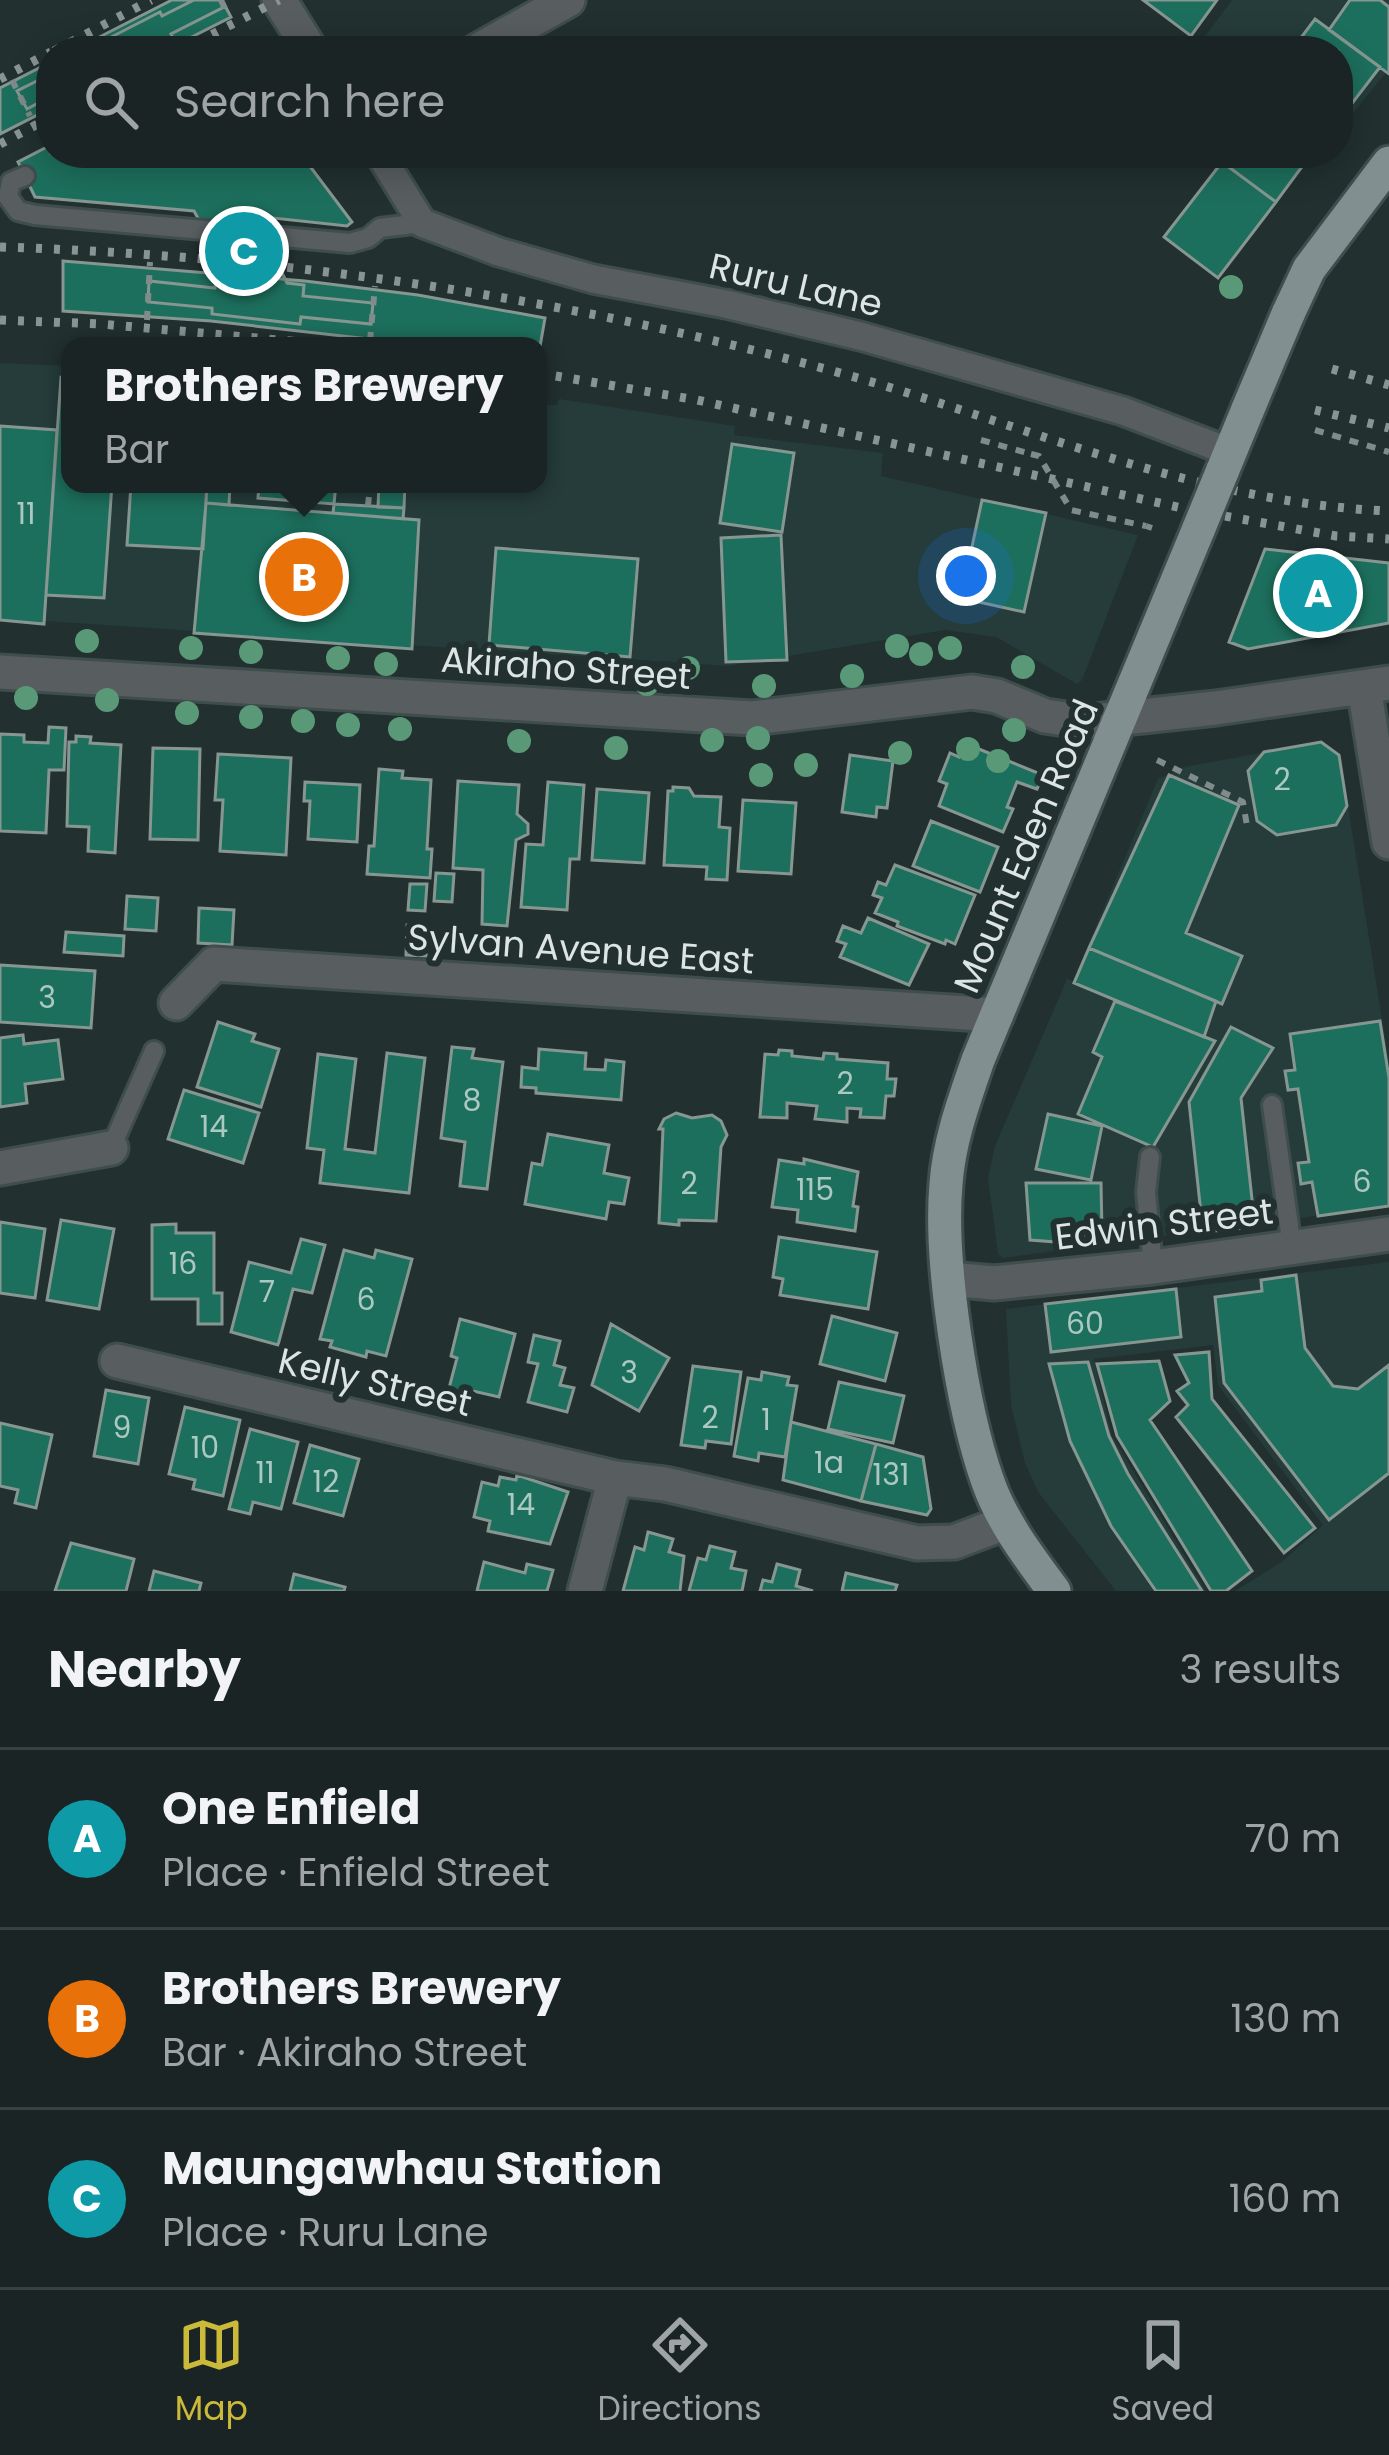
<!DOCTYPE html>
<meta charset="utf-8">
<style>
body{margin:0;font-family:Poppins,sans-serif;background:#232c2c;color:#f1f3f6}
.you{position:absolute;left:966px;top:576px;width:42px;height:42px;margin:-30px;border:9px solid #fff;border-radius:50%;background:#1a73e8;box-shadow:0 0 0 18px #1a73e833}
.badge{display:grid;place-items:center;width:78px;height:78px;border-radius:50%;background:#cbba39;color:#fff;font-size:39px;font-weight:700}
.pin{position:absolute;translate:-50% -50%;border:6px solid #fff;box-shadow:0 3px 12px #0006}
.popup{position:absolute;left:61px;top:337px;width:486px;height:156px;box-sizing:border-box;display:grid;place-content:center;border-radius:24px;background:#1a2424;filter:drop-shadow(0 3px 9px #0005);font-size:39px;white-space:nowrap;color:#9fa4a6}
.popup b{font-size:45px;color:#f1f3f6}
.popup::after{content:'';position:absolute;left:50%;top:100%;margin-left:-24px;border:24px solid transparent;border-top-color:#1a2424}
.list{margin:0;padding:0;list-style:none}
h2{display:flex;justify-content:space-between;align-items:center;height:156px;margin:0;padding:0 48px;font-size:51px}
h2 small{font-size:39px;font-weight:400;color:#9fa4a6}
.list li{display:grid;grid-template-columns:78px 1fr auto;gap:36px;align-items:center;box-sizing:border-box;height:180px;padding:0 48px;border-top:3px solid #384141}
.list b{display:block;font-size:45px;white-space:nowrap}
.list p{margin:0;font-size:39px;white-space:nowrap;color:#9fa4a6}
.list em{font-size:39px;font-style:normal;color:#9fa4a6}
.icon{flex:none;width:66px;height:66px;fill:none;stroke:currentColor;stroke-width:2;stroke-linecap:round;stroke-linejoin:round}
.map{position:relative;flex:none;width:1389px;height:1591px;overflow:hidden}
.search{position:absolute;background:#1a2424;box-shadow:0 6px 30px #0003;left:36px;right:36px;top:36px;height:132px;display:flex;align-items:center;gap:30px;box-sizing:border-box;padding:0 42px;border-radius:48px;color:#9fa4a6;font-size:45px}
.sheet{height:696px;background:#1a2424}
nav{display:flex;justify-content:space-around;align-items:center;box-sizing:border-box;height:168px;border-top:3px solid #384141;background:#1a2424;font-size:33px;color:#9fa4a6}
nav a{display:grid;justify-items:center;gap:6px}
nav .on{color:#cbba39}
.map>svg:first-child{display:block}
.built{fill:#253c3b}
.building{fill:#1d6f5d;stroke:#869691;stroke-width:3}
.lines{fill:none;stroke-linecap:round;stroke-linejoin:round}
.service-casing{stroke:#404d4d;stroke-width:24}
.pedestrian-casing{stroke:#404d4d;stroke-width:33}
.minor-casing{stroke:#404d4d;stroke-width:39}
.tertiary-casing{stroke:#404d4d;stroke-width:39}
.primary-casing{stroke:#404d4d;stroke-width:39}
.path{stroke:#808b8b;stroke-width:6;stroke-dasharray:9 9;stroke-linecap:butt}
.service{stroke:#585e60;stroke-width:18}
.pedestrian{stroke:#585e60;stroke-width:27}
.minor{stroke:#585e60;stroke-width:33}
.tertiary{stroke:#585e60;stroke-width:33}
.primary{stroke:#818f91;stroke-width:33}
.rail{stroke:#899494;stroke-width:9;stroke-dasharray:6 12;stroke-linecap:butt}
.primary-bridge-casing{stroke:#404d4d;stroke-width:39;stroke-linecap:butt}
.path-bridge{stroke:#808b8b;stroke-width:6;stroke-dasharray:9 9;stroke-linecap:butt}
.primary-bridge{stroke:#818f91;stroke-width:33}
.tree{fill:#599978}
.labels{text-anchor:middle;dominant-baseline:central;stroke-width:12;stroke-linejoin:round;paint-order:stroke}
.number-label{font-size:30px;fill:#acc8c2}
.street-label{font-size:36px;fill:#dce5e4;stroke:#223030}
</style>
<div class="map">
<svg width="1389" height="1591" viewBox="0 0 1389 1591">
<rect width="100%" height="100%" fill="#223030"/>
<path class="built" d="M 1232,0 L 1389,0 L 1389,69 L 1338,131 L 1338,51 L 1194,51 Z
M 0,363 L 70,366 L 70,484 L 538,484 L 538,405 L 557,405 L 559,399 L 735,426 L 734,435 L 883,453 L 881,476 L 1138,535 L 1082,680 L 1077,684 L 996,637 L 945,630 L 728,666 L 0,618 Z
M 1317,743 L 1340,756 L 1389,1063 L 1389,1206 L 1003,1258 L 998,1254 L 988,1178 L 995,1146 L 1067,979 L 1073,981 L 1158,779 L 1184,767 Z
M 1389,1262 L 1389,1591 L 1235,1591 L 1283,1561 L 1323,1525 L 1218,1385 L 1213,1345 L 1094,1359 L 1112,1436 L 1206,1591 L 1116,1591 L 1038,1492 L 1025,1463 L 1011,1405 L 1006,1309 Z"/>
<path class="building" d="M 172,0 L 222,0 L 231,17 L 164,51 L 72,51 Z
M 194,0 L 221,0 L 224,7 L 171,34 L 176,44 L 167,51 L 84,51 L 160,12 L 162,16 Z
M 1143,0 L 1217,0 L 1191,36 Z
M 1350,0 L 1380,0 L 1389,7 L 1389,74 L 1329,30 Z
M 1315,19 L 1380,67 L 1347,110 L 1338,103 L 1338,51 L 1291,51 Z
M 51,62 L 51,108 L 0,134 L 0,88 Z
M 51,74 L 51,96 L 27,109 L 17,91 Z
M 51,145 L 51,153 L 300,153 L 352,222 L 347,226 L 255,216 L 287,283 L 304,285 L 303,296 L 373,303 L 371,324 L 301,317 L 300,324 L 212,314 L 212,308 L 148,302 L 149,281 L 215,288 L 216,276 L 230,277 L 194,211 L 35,197 L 18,162 Z
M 1210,153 L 1282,153 L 1301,168 L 1276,202 Z
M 1222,162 L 1276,202 L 1218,278 L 1164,237 Z
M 63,261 L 305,281 L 418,295 L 545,318 L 538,358 L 538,346 L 431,346 L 211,321 L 63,311 Z
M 70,373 L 70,484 L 112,484 L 104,598 L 46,595 L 61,377 Z
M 0,426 L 57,430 L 44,624 L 0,620 Z
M 732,444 L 794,453 L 782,532 L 720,523 Z
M 131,484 L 207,484 L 203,549 L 127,545 Z
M 207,484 L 230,484 L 229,505 L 206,503 Z
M 259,484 L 336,484 L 334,504 L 258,498 Z
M 379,484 L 405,484 L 404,508 L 378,507 Z
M 982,500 L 1046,513 L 1024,612 L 961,598 Z
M 206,503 L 419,520 L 412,649 L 194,633 Z
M 334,504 L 404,508 L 403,519 L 333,513 Z
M 781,535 L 787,660 L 726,662 L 721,538 Z
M 496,548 L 638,559 L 630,657 L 489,645 Z
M 1265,549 L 1389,563 L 1389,623 L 1248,649 L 1229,642 Z
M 49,727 L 66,728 L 64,770 L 49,770 L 46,833 L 0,831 L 0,734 L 24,735 L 24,742 L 48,743 Z
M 76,736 L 91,737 L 90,743 L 121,745 L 115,853 L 88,851 L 89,827 L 67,826 L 69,742 L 76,742 Z
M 1321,742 L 1339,755 L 1347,806 L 1336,825 L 1277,835 L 1257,821 L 1248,771 L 1264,752 Z
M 964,743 L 1043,775 L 1037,789 L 1017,782 L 1007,807 L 1013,809 L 1003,832 L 939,806 L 947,784 L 939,781 L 950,753 L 959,757 Z
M 153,748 L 200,749 L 198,840 L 150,839 Z
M 218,754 L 291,758 L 286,855 L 220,851 L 223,800 L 215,800 Z
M 850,755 L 893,761 L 887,808 L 877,807 L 876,817 L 842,812 Z
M 379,769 L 403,771 L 402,778 L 431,780 L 427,849 L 432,849 L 430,878 L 367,874 L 369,846 L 374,846 Z
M 1169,775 L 1239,805 L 1186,933 L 1242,956 L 1222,1004 L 1089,948 Z
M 458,781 L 519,785 L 517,814 L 528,824 L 528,834 L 516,840 L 507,926 L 482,924 L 483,870 L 453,868 Z
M 305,782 L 360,785 L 357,842 L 308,839 L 310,801 L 304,801 Z
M 548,782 L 584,785 L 579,859 L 570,859 L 567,910 L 521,907 L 526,844 L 543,845 Z
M 673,787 L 689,788 L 694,796 L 721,797 L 719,827 L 730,828 L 727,880 L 706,879 L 707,867 L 664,865 L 668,791 L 673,791 Z
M 597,789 L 649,793 L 644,863 L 592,860 Z
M 743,800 L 796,803 L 791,874 L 738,871 Z
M 931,821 L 998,847 L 980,892 L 913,866 Z
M 895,865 L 975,895 L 955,944 L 946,940 L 945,944 L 897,926 L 898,922 L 875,913 L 882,898 L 873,895 L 878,882 L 886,885 Z
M 436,873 L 454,874 L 452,902 L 434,901 Z
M 410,884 L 427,884 L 425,911 L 408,910 Z
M 127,896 L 158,898 L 156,931 L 125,929 Z
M 199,908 L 234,910 L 232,945 L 198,943 Z
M 868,918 L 929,944 L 909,985 L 840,957 L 846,944 L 837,941 L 843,926 L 861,933 Z
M 407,925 L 428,926 L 426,956 L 406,955 Z
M 66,932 L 124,936 L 123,956 L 64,952 Z
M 1089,948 L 1216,1001 L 1204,1037 L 1074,983 Z
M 0,965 L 95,971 L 91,1028 L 0,1022 Z
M 1115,1001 L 1215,1041 L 1153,1147 L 1078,1114 L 1102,1057 L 1093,1052 Z
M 1380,1021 L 1389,1078 L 1389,1206 L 1318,1216 L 1312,1182 L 1301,1184 L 1298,1163 L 1309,1162 L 1298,1089 L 1288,1090 L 1285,1071 L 1295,1070 L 1290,1034 Z
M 218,1022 L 255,1034 L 252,1041 L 279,1049 L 261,1107 L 197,1087 Z
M 1231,1027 L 1273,1048 L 1241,1098 L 1255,1227 L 1203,1232 L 1189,1102 Z
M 23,1035 L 24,1044 L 58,1040 L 63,1079 L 25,1084 L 27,1103 L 0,1107 L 0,1038 Z
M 452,1047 L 474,1049 L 472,1058 L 503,1062 L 487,1189 L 460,1186 L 465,1142 L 441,1138 Z
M 539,1049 L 586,1053 L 585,1069 L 605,1070 L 606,1060 L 624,1062 L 621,1100 L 536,1093 L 536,1088 L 521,1087 L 522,1067 L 538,1069 Z
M 779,1050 L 792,1051 L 792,1056 L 823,1059 L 824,1053 L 837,1054 L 837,1059 L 888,1063 L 887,1079 L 896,1079 L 894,1096 L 886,1096 L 884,1118 L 860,1117 L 861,1109 L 847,1108 L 847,1122 L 815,1119 L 817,1106 L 787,1103 L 787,1118 L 760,1117 L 765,1054 L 778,1055 Z
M 387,1053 L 425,1058 L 409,1193 L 320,1183 L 324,1150 L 307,1148 L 318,1054 L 356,1059 L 345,1149 L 375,1153 Z
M 184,1090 L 259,1113 L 243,1163 L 168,1139 Z
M 676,1113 L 692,1118 L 712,1115 L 721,1121 L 727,1135 L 721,1147 L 716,1221 L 679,1220 L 679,1225 L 659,1223 L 663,1129 L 659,1129 L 664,1119 Z
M 1048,1114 L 1102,1126 L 1091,1180 L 1036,1169 Z
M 548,1134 L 609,1145 L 604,1173 L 629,1178 L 624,1204 L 609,1202 L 606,1219 L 525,1204 L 532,1163 L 542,1165 Z
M 804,1159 L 858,1172 L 853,1206 L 858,1207 L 855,1231 L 797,1222 L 798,1210 L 772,1207 L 779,1160 L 804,1164 Z
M 1026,1183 L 1101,1183 L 1102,1232 L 1083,1233 L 1084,1244 L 1030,1240 Z
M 61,1220 L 114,1229 L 99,1309 L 47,1300 Z
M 0,1222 L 45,1229 L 35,1298 L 0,1293 Z
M 176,1224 L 176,1233 L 214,1233 L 214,1293 L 222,1293 L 222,1324 L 198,1324 L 198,1299 L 152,1299 L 152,1225 Z
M 779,1237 L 877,1252 L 868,1309 L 780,1295 L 783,1279 L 773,1277 Z
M 301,1239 L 325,1245 L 312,1293 L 293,1289 L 278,1345 L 231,1332 L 249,1262 L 291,1273 Z
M 344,1250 L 374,1258 L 376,1250 L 412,1259 L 386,1356 L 367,1351 L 366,1357 L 330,1347 L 332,1341 L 320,1339 Z
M 1296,1275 L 1305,1348 L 1333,1386 L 1358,1389 L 1389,1365 L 1389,1473 L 1329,1520 L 1224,1383 L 1215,1297 L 1262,1291 L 1261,1280 Z
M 1176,1289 L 1181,1337 L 1051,1352 L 1045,1304 Z
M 832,1316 L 897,1333 L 885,1381 L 820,1364 Z
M 460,1319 L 515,1334 L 499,1397 L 473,1391 L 471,1398 L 448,1392 L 457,1358 L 451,1356 Z
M 611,1324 L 669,1358 L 639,1411 L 592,1385 Z
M 534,1335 L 560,1341 L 554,1365 L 565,1368 L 560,1385 L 574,1388 L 567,1412 L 528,1402 L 538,1364 L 528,1362 Z
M 1209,1352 L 1212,1399 L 1315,1528 L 1284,1553 L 1176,1417 L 1188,1405 L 1177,1391 L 1189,1383 L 1175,1355 Z
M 1159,1361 L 1170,1401 L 1150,1420 L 1252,1571 L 1226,1591 L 1211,1591 L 1117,1436 L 1097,1364 Z
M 1088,1362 L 1109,1436 L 1128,1474 L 1202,1591 L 1156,1591 L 1111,1526 L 1070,1441 L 1049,1364 Z
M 693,1366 L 741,1372 L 731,1444 L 706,1441 L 705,1448 L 681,1445 Z
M 762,1372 L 789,1377 L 787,1385 L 797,1386 L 785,1457 L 759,1453 L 758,1461 L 734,1456 L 748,1378 L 761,1380 Z
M 839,1382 L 904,1396 L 893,1443 L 828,1429 Z
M 106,1390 L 149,1398 L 138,1464 L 94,1456 Z
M 185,1407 L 240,1420 L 223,1496 L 193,1489 L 195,1480 L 169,1474 Z
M 791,1422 L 876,1444 L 861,1501 L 783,1480 Z
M 0,1423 L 52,1435 L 36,1508 L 15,1503 L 18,1490 L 0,1486 Z
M 250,1429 L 298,1442 L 281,1509 L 253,1502 L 250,1514 L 229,1509 Z
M 876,1444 L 923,1457 L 931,1509 L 927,1515 L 861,1501 Z
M 310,1445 L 359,1459 L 343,1516 L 294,1503 Z
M 517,1475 L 568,1492 L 550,1544 L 488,1531 L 490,1521 L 474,1517 L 482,1482 L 498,1486 L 500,1477 L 516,1480 Z
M 648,1532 L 673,1539 L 669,1552 L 684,1556 L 680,1591 L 623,1591 L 635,1547 L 644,1550 Z
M 71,1543 L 134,1559 L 126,1591 L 55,1591 Z
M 710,1546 L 735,1552 L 731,1568 L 746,1571 L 742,1591 L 689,1591 L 698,1558 L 706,1560 Z
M 484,1562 L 525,1573 L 527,1564 L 553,1570 L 547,1591 L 477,1591 Z
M 777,1564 L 800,1570 L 796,1586 L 813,1591 L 760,1591 L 763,1580 L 772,1582 Z
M 154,1571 L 201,1583 L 199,1591 L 149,1591 Z
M 846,1573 L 897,1585 L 895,1591 L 842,1591 Z
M 294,1574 L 345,1587 L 344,1591 L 290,1591 Z"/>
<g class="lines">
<defs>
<path id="service" d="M 25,176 L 11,182 L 8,197 L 18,211 L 35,215 L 350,243 L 368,238 L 380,228 L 422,223
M 1272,1105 L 1292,1247
M 111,1148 L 154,1051
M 1150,1157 L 1146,1192 L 1153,1267"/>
<path id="pedestrian" d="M 379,153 L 422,223 L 499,252 L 593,279 L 726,304 L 860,336 L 1123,411 L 1230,452"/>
<path id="minor" d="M 279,0 L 311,51
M 477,51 L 568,0
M 0,672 L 752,718 L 972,692 L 997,696 L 1045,716 L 1086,722 L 1216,708 L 1389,683
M 1364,687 L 1389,842
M 176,1003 L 214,964 L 997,1015
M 0,1168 L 111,1148
M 117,1361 L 615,1478 L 665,1484 L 917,1543 L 954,1542 L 1007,1522
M 585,1591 L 615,1478"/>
<path id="tertiary" d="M 949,1279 L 994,1283 L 1153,1267 L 1389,1234"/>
<path id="primary" d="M 1288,314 L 1309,269 L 1389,163
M 1222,472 L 1248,409
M 1054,1591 C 1029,1557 1002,1522 988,1482 C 962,1409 939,1261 946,1184 C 949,1141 964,1101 978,1060 L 1199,528"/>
</defs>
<use href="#service" class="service-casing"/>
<use href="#pedestrian" class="pedestrian-casing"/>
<use href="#minor" class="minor-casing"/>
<use href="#tertiary" class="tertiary-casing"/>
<use href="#primary" class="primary-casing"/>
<path class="path" d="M 221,0 L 227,13
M 12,80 L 30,116
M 147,320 L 150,262
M 370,341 L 375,286
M 1315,430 L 1389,452
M 981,440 L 1031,454
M 368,506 L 370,484
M 1146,526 L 1152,528
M 1157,760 L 1243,802 L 1247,826"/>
<use href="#service" class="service"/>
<use href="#pedestrian" class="pedestrian"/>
<use href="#minor" class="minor"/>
<use href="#tertiary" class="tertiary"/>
<use href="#primary" class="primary"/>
<path class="rail" d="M 54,51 L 151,0
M 180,51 L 279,0
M 0,79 L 51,52
M 0,144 L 51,117
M 0,247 C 284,256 570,298 844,374 C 1026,425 1197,503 1389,511
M 0,320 L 101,324 L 346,346
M 1332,369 L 1389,385
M 538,373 L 697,400 L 1191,510 L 1336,536 L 1389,539
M 1315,410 L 1389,428"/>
<defs>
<path id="primary-bridge" d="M 1248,409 L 1288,314
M 1199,528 L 1222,472"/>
</defs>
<use href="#primary-bridge" class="primary-bridge-casing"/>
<path class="path-bridge" d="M 1031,454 L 1039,456 L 1071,510 L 1146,526"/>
<use href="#primary-bridge" class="primary-bridge"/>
</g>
<g class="tree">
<circle cx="1231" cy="287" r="12"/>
<circle cx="87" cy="641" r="12"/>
<circle cx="897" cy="646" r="12"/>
<circle cx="191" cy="648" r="12"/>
<circle cx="950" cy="648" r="12"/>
<circle cx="251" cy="652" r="12"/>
<circle cx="921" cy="654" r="12"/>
<circle cx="338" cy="658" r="12"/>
<circle cx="386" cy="664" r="12"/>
<circle cx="1023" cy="667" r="12"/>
<circle cx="688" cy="668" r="12"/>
<circle cx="852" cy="676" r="12"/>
<circle cx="647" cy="684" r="12"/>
<circle cx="764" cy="686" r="12"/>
<circle cx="26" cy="698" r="12"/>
<circle cx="107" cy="700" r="12"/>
<circle cx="187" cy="713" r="12"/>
<circle cx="251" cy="717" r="12"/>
<circle cx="303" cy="721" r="12"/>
<circle cx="348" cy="725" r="12"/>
<circle cx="400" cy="729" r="12"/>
<circle cx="1014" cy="730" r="12"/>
<circle cx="758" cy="738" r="12"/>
<circle cx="712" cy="740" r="12"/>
<circle cx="519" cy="741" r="12"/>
<circle cx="616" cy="748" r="12"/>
<circle cx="968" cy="749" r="12"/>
<circle cx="900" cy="753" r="12"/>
<circle cx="998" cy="761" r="12"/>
<circle cx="806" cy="765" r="12"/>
<circle cx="761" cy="775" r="12"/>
</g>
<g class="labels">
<g class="number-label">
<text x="26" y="513">11</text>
<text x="1282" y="779">2</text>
<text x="47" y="997">3</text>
<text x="845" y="1083">2</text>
<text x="472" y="1100">8</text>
<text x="214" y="1126">14</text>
<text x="1362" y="1181">6</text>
<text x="689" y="1183">2</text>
<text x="815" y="1189">115</text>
<text x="183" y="1263">16</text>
<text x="267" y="1291">7</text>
<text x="366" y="1299">6</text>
<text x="1085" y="1323">60</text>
<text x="629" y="1372">3</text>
<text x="710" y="1417">2</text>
<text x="766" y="1419">1</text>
<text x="122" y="1427">9</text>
<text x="205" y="1447">10</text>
<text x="829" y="1462">1a</text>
<text x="265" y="1472">11</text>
<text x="891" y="1474">131</text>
<text x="326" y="1481">12</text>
<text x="521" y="1504">14</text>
</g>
<g class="street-label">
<text transform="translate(796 285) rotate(13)">Ruru Lane</text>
<text transform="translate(566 668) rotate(4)">Akiraho Street</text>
<text transform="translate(1026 846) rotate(-67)">Mount Eden Road</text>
<text transform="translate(581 949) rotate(4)">Sylvan Avenue East</text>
<text transform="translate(1164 1224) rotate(-7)">Edwin Street</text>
<text transform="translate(375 1382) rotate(13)">Kelly Street</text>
</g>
</g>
</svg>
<div class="you"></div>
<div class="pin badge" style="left:1318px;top:593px;background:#0f9aa8">A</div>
<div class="pin badge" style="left:304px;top:577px;background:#e8710a">B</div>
<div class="popup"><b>Brothers Brewery</b>Bar</div>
<div class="pin badge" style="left:244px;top:251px;background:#0f9aa8">C</div>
<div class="search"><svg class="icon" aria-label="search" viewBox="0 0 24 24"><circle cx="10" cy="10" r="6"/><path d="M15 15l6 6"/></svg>Search here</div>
</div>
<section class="sheet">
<h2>Nearby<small>3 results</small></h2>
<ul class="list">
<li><span class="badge" style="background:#0f9aa8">A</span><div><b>One Enfield</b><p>Place · Enfield Street</p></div><em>70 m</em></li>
<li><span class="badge" style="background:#e8710a">B</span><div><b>Brothers Brewery</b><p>Bar · Akiraho Street</p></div><em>130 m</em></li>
<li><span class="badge" style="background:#0f9aa8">C</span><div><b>Maungawhau Station</b><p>Place · Ruru Lane</p></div><em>160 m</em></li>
</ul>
</section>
<nav>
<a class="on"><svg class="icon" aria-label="map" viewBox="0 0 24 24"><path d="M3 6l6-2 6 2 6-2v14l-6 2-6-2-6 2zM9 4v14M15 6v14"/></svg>Map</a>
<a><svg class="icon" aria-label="directions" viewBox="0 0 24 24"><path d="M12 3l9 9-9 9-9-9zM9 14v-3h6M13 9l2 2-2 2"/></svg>Directions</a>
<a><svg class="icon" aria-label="saved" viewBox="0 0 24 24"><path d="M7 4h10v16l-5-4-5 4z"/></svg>Saved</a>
</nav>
